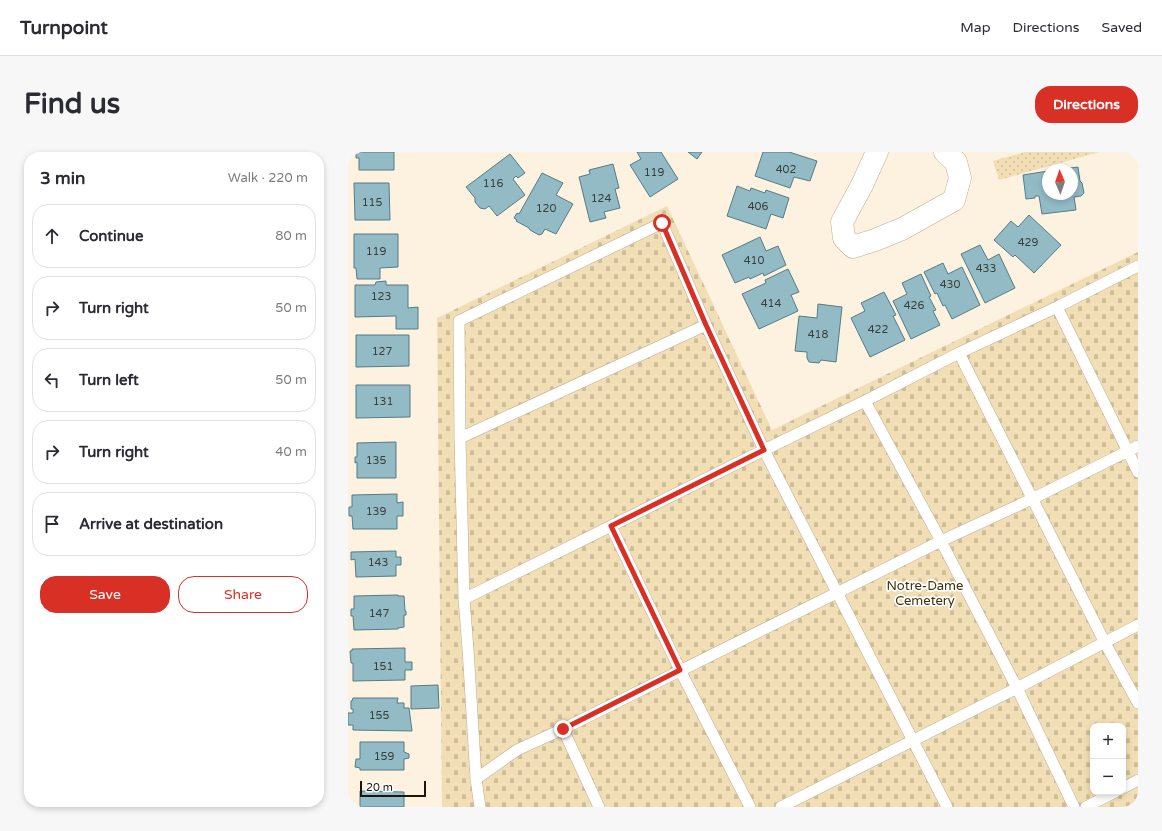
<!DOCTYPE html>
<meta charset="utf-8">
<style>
body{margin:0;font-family:"Varela Round",sans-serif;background:#f7f7f7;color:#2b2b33}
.controls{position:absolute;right:12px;bottom:12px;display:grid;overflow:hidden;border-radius:8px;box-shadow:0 2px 6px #0003}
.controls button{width:36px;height:36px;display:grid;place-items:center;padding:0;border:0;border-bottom:1px solid #e1e1e2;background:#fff;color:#2b2b33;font:20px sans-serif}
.compass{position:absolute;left:694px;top:12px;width:36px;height:36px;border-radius:50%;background:#fff;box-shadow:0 2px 6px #0003;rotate:358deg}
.scale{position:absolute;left:12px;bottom:10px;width:66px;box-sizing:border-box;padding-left:4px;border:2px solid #1c160a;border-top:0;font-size:11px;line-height:14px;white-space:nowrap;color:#1c160a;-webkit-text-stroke:3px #fff;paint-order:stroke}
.stop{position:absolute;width:12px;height:12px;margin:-9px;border:3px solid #d93025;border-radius:50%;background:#fff}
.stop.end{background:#d93025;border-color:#fff;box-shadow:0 1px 4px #0008}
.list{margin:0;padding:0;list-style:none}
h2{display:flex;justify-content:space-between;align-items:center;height:52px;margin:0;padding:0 16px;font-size:17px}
h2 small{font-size:13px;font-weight:400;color:#7c7c81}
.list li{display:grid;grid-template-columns:26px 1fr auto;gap:12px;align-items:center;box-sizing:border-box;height:64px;margin:0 8px 8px;padding:0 8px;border:1px solid #e1e1e2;border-radius:16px}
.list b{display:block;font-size:15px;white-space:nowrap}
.list em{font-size:13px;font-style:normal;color:#7c7c81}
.actions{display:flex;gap:8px;padding:12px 16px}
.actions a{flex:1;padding:9px 0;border:1px solid #d93025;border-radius:16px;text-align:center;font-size:14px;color:#d93025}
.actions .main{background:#d93025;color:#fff}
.icon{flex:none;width:22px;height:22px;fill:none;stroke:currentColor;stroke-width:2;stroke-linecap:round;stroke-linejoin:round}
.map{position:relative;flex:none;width:790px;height:655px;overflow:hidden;border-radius:16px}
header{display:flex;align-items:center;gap:24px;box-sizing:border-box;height:56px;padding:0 20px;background:#fff;border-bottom:1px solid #e1e1e2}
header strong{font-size:19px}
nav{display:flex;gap:22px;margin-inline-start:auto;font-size:14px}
.intro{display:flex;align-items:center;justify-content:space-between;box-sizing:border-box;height:96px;padding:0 24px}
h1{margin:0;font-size:28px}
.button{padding:10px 18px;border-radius:16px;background:#d93025;color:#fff;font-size:14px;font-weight:700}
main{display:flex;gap:24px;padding:0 24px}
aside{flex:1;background:#fff;border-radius:16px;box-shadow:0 2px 6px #0003}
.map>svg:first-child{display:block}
.grass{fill:url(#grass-dots)}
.cemetery{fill:url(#cemetery-stones);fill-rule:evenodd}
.building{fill:#92bbc6;stroke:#547b86}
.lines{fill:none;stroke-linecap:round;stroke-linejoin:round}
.lane-casing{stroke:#bdae8f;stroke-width:12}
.street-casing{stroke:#bdae8f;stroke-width:23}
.lane{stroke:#fff;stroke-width:11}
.street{stroke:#fff;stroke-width:22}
.route{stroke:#d93025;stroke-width:5}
.labels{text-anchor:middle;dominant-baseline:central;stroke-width:3.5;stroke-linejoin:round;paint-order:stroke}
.number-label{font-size:11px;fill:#3a3f39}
.park-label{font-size:13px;fill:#40310e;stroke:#fff}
</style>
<header>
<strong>Turnpoint</strong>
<nav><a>Map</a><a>Directions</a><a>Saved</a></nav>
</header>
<div class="intro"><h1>Find us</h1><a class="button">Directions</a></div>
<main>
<aside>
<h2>3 min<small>Walk · 220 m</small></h2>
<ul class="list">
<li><svg class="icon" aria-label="ahead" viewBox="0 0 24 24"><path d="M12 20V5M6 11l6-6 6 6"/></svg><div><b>Continue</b></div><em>80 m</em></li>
<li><svg class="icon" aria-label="right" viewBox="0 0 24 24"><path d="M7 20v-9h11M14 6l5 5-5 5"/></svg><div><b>Turn right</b></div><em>50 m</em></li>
<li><svg class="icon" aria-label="left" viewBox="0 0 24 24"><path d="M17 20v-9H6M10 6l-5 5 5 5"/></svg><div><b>Turn left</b></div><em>50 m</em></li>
<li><svg class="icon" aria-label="right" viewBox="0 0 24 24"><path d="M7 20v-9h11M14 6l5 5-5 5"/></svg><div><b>Turn right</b></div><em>40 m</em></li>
<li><svg class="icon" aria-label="arrive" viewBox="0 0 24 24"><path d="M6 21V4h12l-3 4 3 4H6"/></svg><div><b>Arrive at destination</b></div></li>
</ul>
<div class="actions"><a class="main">Save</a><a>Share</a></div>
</aside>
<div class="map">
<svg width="790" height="655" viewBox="0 0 790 655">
<defs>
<pattern id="grass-dots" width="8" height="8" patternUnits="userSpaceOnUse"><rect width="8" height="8" fill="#f2deb5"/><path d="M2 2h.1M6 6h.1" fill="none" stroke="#cfbe9a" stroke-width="1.8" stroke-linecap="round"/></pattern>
<pattern id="cemetery-stones" width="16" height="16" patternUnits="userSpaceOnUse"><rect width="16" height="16" fill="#f2deb5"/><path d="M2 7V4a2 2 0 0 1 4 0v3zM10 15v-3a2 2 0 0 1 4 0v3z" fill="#cfbe9a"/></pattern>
</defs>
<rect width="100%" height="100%" fill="#fcf2df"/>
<path class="grass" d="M 677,0 L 751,0 L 651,28 L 645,9 Z"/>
<path class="cemetery" d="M 319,54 L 424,278 L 790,100 L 790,655 L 94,655 L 89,166 ZM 745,574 L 775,574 L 775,640 L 745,640 Z"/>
<path class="building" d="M 8,0 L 46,0 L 46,18 L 11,18 L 11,6 L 8,6 Z
M 289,0 L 313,0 L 330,27 L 302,45 L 282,13 L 293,7 Z
M 340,0 L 354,0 L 349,7 Z
M 415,0 L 441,0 L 469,9 L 462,29 L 446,25 L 442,36 L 407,24 Z
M 162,2 L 177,21 L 170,26 L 168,24 L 165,27 L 177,43 L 149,64 L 141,54 L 137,57 L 132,56 L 127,50 L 127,46 L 118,35 Z
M 265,12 L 271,36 L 267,37 L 272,56 L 256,60 L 258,66 L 242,70 L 231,25 L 242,22 L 241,18 Z
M 730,15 L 732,29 L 734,31 L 736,41 L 733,44 L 726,45 L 728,58 L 694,62 L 691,44 L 687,44 L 687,46 L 678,47 L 675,23 L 700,19 L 700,42 L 724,42 L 724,18 L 708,18 Z
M 194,21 L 215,31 L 208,43 L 225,52 L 208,82 L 197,77 L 194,82 L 191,83 L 182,78 L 181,76 L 168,69 L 169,68 L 166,66 L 169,61 L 171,62 Z
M 6,31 L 41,31 L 42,68 L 7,68 Z
M 389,34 L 402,39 L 403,36 L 417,41 L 418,38 L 441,46 L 435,66 L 423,62 L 418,77 L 379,64 Z
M 681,63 L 713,93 L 686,121 L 667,103 L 665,105 L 646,88 L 663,69 L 670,75 Z
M 6,82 L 50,82 L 50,115 L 32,116 L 32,127 L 9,127 L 8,116 L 6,116 Z
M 412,85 L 418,99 L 430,94 L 438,113 L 416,124 L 415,121 L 402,127 L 401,125 L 387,131 L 374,103 Z
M 632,93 L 640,108 L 651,102 L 667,136 L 637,151 L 613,102 Z
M 595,111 L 600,122 L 614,115 L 632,153 L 604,167 L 597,153 L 595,154 L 589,141 L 587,142 L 576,120 Z
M 440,117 L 451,140 L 443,143 L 450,159 L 411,177 L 394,142 L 418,131 L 417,128 Z
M 573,122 L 583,144 L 581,145 L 588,158 L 585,159 L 592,173 L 563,187 L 545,149 L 559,142 L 554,131 Z
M 38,129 L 38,133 L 60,133 L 60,156 L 70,155 L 70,177 L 48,177 L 48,164 L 7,165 L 7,133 L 27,133 L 28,130 Z
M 536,140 L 548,163 L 545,164 L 557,188 L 522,205 L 503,166 L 517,159 L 513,151 Z
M 470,152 L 494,155 L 488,210 L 473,208 L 471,211 L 461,210 L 459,206 L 459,200 L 447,199 L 451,164 L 469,166 Z
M 8,183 L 61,183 L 61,214 L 8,215 Z
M 8,233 L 62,233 L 62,265 L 8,266 Z
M 48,290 L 48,326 L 9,326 L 9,310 L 7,311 L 7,305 L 9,305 L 9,291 Z
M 49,342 L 49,351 L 55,350 L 55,364 L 49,364 L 49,377 L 5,377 L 4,364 L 1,364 L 1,355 L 4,355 L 4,343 Z
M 48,399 L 48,405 L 53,405 L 53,413 L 48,413 L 48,424 L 8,425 L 7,407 L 3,408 L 3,400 Z
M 50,443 L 50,444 L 56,444 L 57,459 L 58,459 L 58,463 L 56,463 L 56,475 L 50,476 L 50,477 L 6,478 L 5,464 L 3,464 L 3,457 L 6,457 L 6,444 Z
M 57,496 L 57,510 L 64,510 L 64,518 L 57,518 L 57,528 L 5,529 L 5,511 L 3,511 L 2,499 L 4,499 L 4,497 Z
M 90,533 L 91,556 L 63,557 L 63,534 Z
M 5,546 L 50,546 L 49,551 L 56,551 L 56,556 L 61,556 L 64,579 L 5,578 L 5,573 L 0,573 L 0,561 L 5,561 L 5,557 L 3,557 L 3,549 L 4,549 Z
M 12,590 L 56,590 L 56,600 L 61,602 L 61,606 L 56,607 L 56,618 L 12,618 L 12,616 L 7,615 L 8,607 L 12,607 Z
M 12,639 L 56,640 L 56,655 L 12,655 Z"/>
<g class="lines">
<defs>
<path id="lane" d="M 709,155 L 790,320
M 611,201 L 757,491 L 790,551
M 517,249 L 593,389 L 669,536 L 726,655
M 112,286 L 358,173
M 263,374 L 332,518 L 402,655
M 116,447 L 416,298 L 517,249 L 611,201 L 709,155 L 790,114
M 215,577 L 251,655
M 128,627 L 169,598 L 215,577 L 593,389 L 684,347 L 790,294
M 775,636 L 790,628
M 132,655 L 128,627 L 120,497 L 116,447 L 112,286 L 111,169 L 314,71 L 358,173 L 416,298 L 599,655
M 433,655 L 669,536 L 790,473
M 738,655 L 767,640"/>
<path id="street" d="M 529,0 L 514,33 L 494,70 L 496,86 L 505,95 L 527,88 L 554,77 L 606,48 L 612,26 L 608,10 L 597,0"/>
</defs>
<use href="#lane" class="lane-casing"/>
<use href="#street" class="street-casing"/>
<use href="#lane" class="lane"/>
<use href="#street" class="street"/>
</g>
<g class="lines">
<path class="route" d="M 215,577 L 332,518 L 263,374 L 416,298 L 358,173 L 314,71"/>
</g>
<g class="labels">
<g class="number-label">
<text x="438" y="17">402</text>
<text x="306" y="20">119</text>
<text x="145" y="31">116</text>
<text x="253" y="46">124</text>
<text x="24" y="50">115</text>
<text x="410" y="54">406</text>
<text x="198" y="56">120</text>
<text x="680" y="90">429</text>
<text x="28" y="99">119</text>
<text x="406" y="108">410</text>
<text x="638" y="116">433</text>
<text x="602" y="132">430</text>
<text x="33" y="144">123</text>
<text x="423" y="151">414</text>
<text x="566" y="153">426</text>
<text x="530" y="177">422</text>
<text x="470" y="182">418</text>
<text x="34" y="199">127</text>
<text x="35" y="249">131</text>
<text x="28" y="308">135</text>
<text x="28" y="359">139</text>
<text x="30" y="410">143</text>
<text x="31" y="461">147</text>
<text x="35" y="514">151</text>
<text x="31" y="563">155</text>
<text x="36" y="604">159</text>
</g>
<g class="park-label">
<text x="577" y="434">Notre-Dame<tspan x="577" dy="15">Cemetery</tspan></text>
</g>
</g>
</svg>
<div class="controls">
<button>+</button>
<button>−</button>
</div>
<svg class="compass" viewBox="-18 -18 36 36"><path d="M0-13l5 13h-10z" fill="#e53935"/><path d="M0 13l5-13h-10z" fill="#7c7c81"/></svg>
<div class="scale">20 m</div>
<div class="stop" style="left:314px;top:71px"></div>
<div class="stop end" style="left:215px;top:577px"></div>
</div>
</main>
